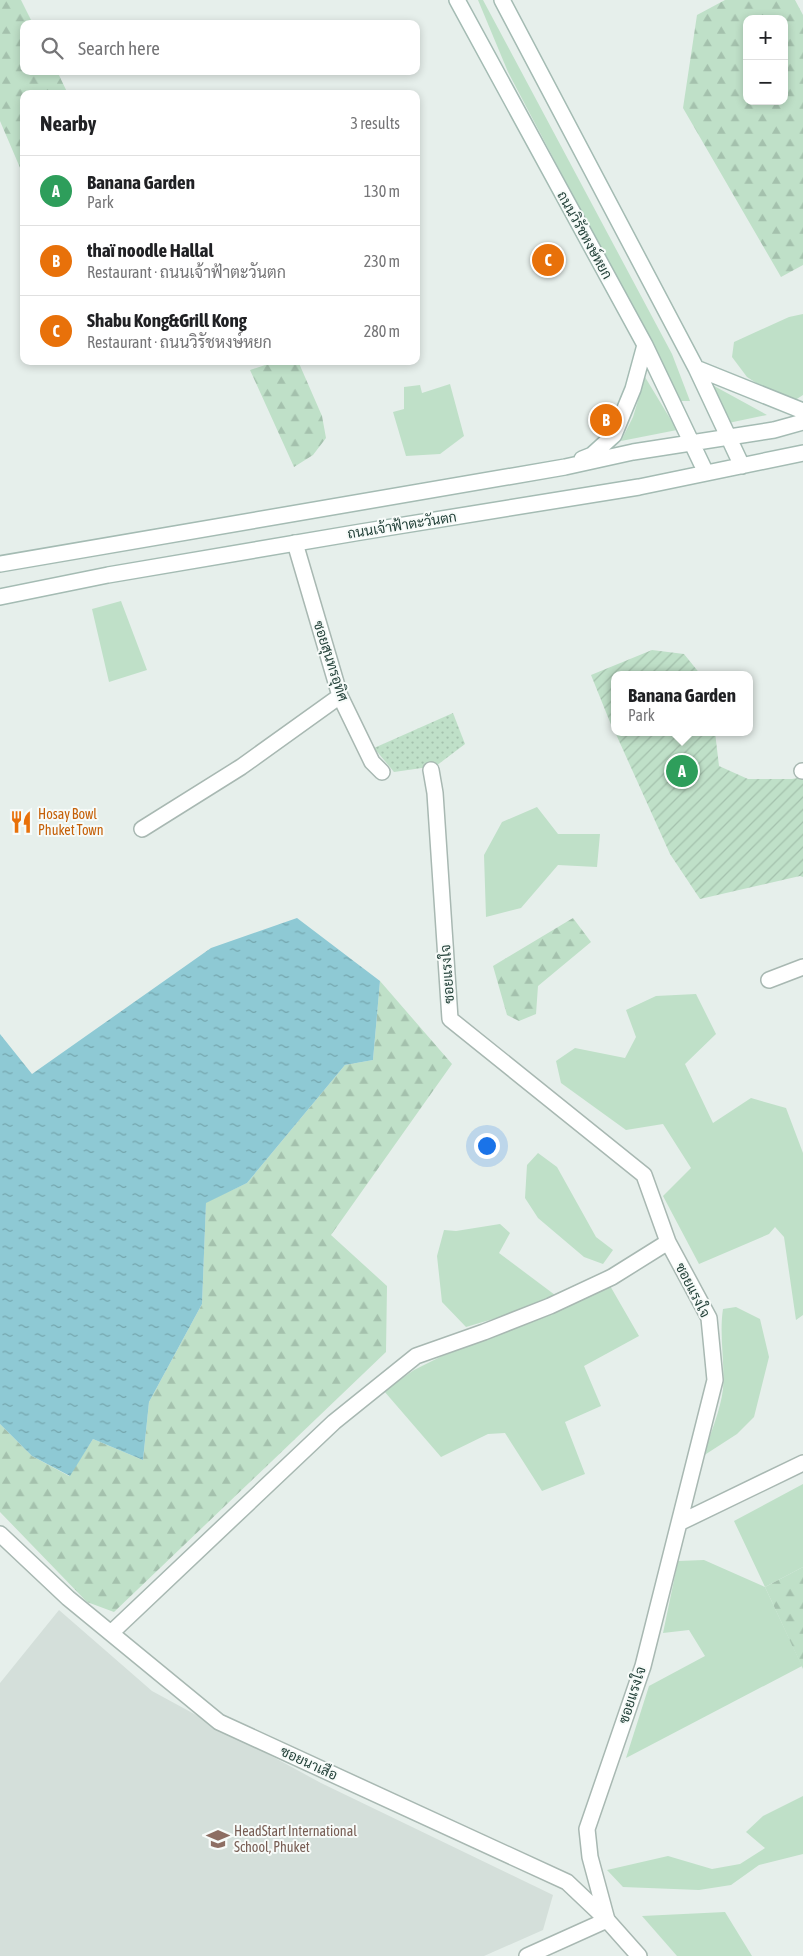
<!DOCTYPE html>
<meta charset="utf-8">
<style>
body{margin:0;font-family:"Asap Condensed",Sarabun,sans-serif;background:#f6f6f6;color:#202124}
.controls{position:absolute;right:15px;top:15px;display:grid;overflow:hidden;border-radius:10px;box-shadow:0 2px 8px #0003}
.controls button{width:45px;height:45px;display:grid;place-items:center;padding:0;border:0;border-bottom:1px solid #e0e0e0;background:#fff;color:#202124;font:25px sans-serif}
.you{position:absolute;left:486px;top:1145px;width:18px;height:18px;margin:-12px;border:4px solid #fff;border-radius:50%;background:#1a73e8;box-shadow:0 0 0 8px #1a73e833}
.badge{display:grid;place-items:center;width:32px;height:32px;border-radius:50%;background:#7c3aed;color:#fff;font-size:16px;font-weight:700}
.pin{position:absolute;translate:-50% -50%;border:2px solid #fff;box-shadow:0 1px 5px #0006}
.popup{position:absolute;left:611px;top:671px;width:142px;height:65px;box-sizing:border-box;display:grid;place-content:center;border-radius:10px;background:#fff;filter:drop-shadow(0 1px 4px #0005);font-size:16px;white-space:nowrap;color:#757577}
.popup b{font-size:19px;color:#202124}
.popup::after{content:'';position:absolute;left:50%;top:100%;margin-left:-10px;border:10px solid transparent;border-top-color:#fff}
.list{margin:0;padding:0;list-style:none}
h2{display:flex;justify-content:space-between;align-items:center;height:65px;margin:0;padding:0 20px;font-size:21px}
h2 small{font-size:16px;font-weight:400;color:#757577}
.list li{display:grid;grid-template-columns:32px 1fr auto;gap:15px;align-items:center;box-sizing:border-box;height:70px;padding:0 20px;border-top:1px solid #e0e0e0}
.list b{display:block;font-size:19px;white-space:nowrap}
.list p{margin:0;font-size:16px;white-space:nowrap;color:#757577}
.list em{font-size:16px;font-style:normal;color:#757577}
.icon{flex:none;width:28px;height:28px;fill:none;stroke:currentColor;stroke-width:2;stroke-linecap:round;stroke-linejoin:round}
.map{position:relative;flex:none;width:803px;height:1956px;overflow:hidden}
.search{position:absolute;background:#fff;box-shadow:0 2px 8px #0003;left:20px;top:20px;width:400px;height:55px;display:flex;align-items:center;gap:12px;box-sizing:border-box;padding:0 18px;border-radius:10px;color:#757577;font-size:19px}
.panel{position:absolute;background:#fff;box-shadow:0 2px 8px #0003;left:20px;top:90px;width:400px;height:275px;border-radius:10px}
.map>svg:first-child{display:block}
.built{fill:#d4dfda}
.grass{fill:#bfe0c8}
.forest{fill:url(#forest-firs);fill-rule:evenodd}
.park{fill:url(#park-dots)}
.garden{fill:url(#garden-furrows)}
.water{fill:url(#water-ripples)}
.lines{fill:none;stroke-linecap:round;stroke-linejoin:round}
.minor-casing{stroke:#a8b8b2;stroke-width:18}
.tertiary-casing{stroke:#a8b8b2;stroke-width:18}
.secondary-casing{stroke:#a4bbb3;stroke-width:18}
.minor{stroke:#fff;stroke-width:15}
.tertiary{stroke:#fff;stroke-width:15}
.secondary{stroke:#fff;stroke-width:15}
.labels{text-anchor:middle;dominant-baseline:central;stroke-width:4;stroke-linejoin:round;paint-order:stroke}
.street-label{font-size:14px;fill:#24423a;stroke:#f7fbf9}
.food-label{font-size:14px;fill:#c56008;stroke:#f7fbf9;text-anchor:start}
.education-label{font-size:14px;fill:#785e54;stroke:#f7fbf9;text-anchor:start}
</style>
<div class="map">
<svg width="803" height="1956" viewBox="0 0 803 1956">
<defs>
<pattern id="forest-firs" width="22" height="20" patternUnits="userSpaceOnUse" patternTransform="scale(1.25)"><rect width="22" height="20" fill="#bfe0c8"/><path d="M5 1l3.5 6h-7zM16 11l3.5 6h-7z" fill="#a4c1ad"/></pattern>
<pattern id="park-dots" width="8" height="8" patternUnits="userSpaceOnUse" patternTransform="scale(1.25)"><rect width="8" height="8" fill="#bfe0c8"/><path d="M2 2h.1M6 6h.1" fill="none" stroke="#a4c1ad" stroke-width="1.8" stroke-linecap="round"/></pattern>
<pattern id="garden-furrows" width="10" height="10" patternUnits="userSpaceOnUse" patternTransform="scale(1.25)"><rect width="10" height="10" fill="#bfe0c8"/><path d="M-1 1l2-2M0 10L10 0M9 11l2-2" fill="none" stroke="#a4c1ad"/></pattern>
<pattern id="water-ripples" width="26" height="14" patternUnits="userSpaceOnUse" patternTransform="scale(1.25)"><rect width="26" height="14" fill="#8ec9d4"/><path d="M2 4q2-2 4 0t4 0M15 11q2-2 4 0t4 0" fill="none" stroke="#74a5ad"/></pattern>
</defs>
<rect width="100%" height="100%" fill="#e6efeb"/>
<path class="built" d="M 59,1610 L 152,1691 L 321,1783 L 553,1895 L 543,1930 L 484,1956 L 0,1956 L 0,1683 Z"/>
<path class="grass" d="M 478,0 L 483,0 L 672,354 L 690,401 L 681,401 L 508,72 Z
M 803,314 L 803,395 L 789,404 L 747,377 L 732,357 L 734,342 L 789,317 Z
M 645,377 L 677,430 L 621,441 L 633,417 Z
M 705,381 L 767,415 L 714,426 Z
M 450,384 L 464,436 L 440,454 L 406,456 L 393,412 L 404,409 L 404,387 L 420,385 L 422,393 Z
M 121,601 L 147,670 L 109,682 L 92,609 Z
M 537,807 L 558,834 L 600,834 L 597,867 L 558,865 L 521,908 L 486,917 L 484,855 L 502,822 Z
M 696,994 L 716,1034 L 685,1064 L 713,1123 L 751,1098 L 786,1108 L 803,1153 L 803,1315 L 796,1320 L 784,1237 L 775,1227 L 769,1234 L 699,1264 L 663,1196 L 691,1168 L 663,1124 L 626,1130 L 561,1083 L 556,1061 L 575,1048 L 625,1058 L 636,1037 L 626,1010 L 656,996 Z
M 538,1153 L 557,1167 L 596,1237 L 613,1250 L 603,1264 L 584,1257 L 538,1218 L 525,1198 L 527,1165 Z
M 500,1224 L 510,1233 L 499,1253 L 555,1295 L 517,1312 L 466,1327 L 442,1302 L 437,1256 L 444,1230 L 456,1231 Z
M 609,1284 L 639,1336 L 584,1366 L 601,1406 L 565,1422 L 585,1474 L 542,1491 L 505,1433 L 488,1434 L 441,1457 L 384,1391 L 414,1370 L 442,1356 L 504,1333 Z
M 736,1307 L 760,1319 L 769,1357 L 754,1417 L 737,1434 L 703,1456 C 709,1437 721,1409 723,1389 C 725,1362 719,1335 723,1309 Z
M 803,1484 L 803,1567 L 765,1587 L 802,1666 L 626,1758 L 649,1686 L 705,1656 L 689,1630 L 663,1633 L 678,1561 L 704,1560 L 765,1587 L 734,1521 Z
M 803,1796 L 803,1854 L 759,1865 L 731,1885 L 699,1890 L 623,1887 L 607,1870 L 668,1856 L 712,1869 L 740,1864 L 765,1848 L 746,1832 L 763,1816 Z
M 725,1912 L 752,1956 L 677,1956 L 642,1916 Z"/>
<path class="forest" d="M 0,0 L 21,0 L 33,24 L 24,24 L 24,71 L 57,71 L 68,94 L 24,94 L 24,177 L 0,121 Z
M 725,0 L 795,0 L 803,15 L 803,265 L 781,277 L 683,108 L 697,15 ZM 747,19 L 784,19 L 784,101 L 747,101 Z
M 277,361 L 298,361 L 322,416 L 326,438 L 313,455 L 294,467 L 250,370 Z
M 573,918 L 591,942 L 538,986 L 536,1014 L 519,1021 L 507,1015 L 493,966 Z
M 380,981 L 452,1064 L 331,1235 L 387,1286 L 386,1352 L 114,1612 L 87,1602 L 0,1512 L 0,1424 L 32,1456 L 69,1476 L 93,1439 L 143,1460 L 149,1402 L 202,1304 L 206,1202 L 247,1183 L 345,1065 L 373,1060 Z
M 803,1567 L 803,1669 L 765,1587 Z"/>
<path class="park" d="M 453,713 L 465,744 L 436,766 L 394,772 L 374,748 Z"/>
<path class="garden" d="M 652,650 L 684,654 L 701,675 L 614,675 L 614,732 L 591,675 Z
M 615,732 L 715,732 L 719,766 L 748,779 L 792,779 L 803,777 L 803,877 L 800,876 L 700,899 L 670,854 Z"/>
<path class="water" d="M 297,918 L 380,981 L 373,1060 L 345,1065 L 247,1183 L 206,1203 L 202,1304 L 149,1402 L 143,1460 L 93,1439 L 70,1476 L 32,1456 L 0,1424 L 0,1034 L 32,1074 L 211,948 Z"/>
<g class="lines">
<defs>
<path id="minor" d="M 295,543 L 340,696 L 372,762 L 382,772
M 431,770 L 435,793 L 450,1019 L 644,1175 L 668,1242 L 709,1318 L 715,1380 L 643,1666 L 587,1829 L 590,1857 L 607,1920
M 802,771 L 803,771
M 142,829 L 241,767 L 340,696
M 769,980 L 803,967
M 679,1523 L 803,1463
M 0,1534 L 68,1598 L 219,1722 L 567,1882 L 606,1919
M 111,1633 L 334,1422 L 416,1356 L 484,1332 L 550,1306 L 612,1277 L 668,1242"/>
<path id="tertiary" d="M 527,1956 L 607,1920 L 639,1956"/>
<path id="secondary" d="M 457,0 L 645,345 L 706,473
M 502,0 L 696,368 L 742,466
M 696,368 L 803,411
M 582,459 L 592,455 L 614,435 L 633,389 L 645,345
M 0,564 L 565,467 L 633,452 L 774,430 L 803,422
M 0,597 L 108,575 L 361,532 L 639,487 L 803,453"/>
</defs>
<use href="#minor" class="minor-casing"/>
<use href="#tertiary" class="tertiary-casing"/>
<use href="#secondary" class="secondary-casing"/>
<use href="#minor" class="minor"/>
<use href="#tertiary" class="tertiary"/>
<use href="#secondary" class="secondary"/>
</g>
<defs>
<symbol id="restaurant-bare" viewBox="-9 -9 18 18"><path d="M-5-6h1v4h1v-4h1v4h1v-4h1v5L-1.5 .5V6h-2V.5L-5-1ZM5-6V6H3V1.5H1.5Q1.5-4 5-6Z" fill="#e8710a" stroke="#f7fbf9" stroke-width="2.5" paint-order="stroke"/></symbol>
<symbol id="school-bare" viewBox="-9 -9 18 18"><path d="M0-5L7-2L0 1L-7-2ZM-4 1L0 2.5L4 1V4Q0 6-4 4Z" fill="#8d6e63" stroke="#f7fbf9" stroke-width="2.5" paint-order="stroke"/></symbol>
</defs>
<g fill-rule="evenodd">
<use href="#restaurant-bare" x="5" y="806" width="32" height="32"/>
<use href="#school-bare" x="202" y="1823" width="32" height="32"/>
</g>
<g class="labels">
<g class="street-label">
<text transform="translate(585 235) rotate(61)">ถนนวิรัชหงษ์หยก</text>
<text transform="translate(402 525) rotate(-9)">ถนนเจ้าฟ้าตะวันตก</text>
<text transform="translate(331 661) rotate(72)">ซอยสุนทรอุทิศ</text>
<text transform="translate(447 974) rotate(-94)">ซอยแรงใจ</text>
<text transform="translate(693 1290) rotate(63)">ซอยแรงใจ</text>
<text transform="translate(632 1695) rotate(-72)">ซอยแรงใจ</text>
<text transform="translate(309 1763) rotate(25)">ซอยนาเสือ</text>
</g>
<g class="food-label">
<text x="38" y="814">Hosay Bowl<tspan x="38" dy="16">Phuket Town</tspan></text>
</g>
<g class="education-label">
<text x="234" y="1831">HeadStart International<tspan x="234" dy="16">School, Phuket</tspan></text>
</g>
</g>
</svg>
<div class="controls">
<button>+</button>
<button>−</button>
</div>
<div class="you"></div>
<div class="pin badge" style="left:682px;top:771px;background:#2e9e5b">A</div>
<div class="popup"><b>Banana Garden</b>Park</div>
<div class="pin badge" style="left:606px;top:420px;background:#e8710a">B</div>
<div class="pin badge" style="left:548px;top:260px;background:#e8710a">C</div>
<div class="search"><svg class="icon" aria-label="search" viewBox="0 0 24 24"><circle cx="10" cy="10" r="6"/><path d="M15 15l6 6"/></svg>Search here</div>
<section class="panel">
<h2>Nearby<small>3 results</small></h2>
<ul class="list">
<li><span class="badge" style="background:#2e9e5b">A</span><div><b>Banana Garden</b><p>Park</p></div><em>130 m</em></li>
<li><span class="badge" style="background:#e8710a">B</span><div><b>thaï noodle Hallal</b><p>Restaurant · ถนนเจ้าฟ้าตะวันตก</p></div><em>230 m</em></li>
<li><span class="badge" style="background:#e8710a">C</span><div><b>Shabu Kong&amp;Grill Kong</b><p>Restaurant · ถนนวิรัชหงษ์หยก</p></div><em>280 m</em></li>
</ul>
</section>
</div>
